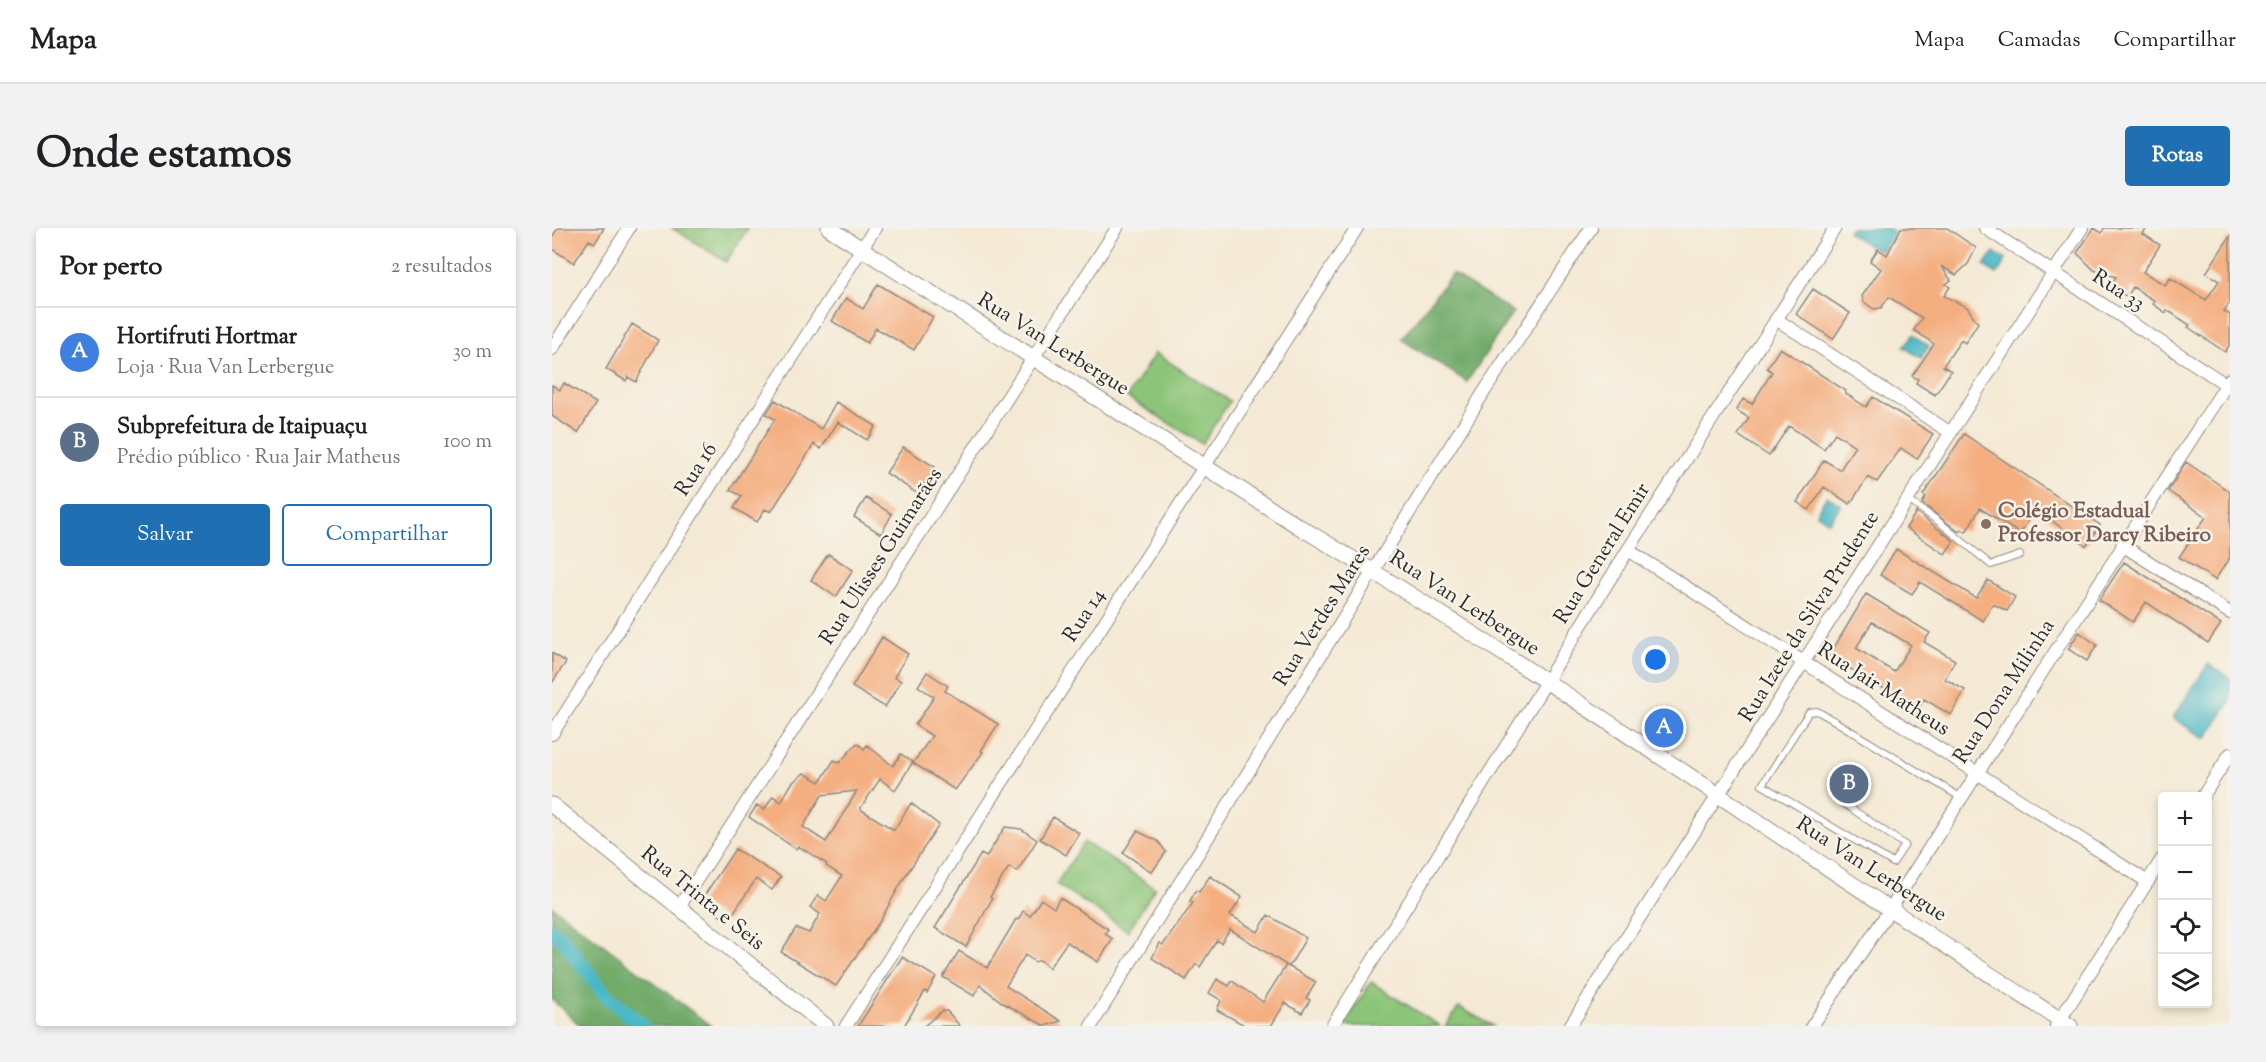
<!DOCTYPE html>
<html lang="pt">
<meta charset="utf-8">
<style>
body{margin:0;font-family:"Sorts Mill Goudy",serif;background:#f2f2f2;color:#202124}
.controls{position:absolute;right:18px;bottom:18px;display:grid;overflow:hidden;border-radius:6px;box-shadow:0 3px 9px #0003}
.controls button{width:54px;height:54px;display:grid;place-items:center;padding:0;border:0;border-bottom:2px solid #e0e0e0;background:#fff;color:#202124;font:30px sans-serif}
.you{position:absolute;left:1104px;top:432px;width:21px;height:21px;margin:-15px;border:4px solid #fff;border-radius:50%;background:#1a73e8;box-shadow:0 0 0 9px #1a73e833}
.badge{display:grid;place-items:center;width:39px;height:39px;border-radius:50%;background:#1f6fb2;color:#fff;font-size:20px;font-weight:700}
.pin{position:absolute;translate:-50% -50%;border:3px solid #fff;box-shadow:0 2px 6px #0006}
.list{margin:0;padding:0;list-style:none}
h2{display:flex;justify-content:space-between;align-items:center;height:78px;margin:0;padding:0 24px;font-size:26px}
h2 small{font-size:20px;font-weight:400;color:#757577}
.list li{display:grid;grid-template-columns:39px 1fr auto;gap:18px;align-items:center;box-sizing:border-box;height:90px;padding:0 24px;border-top:2px solid #e0e0e0}
.list b{display:block;font-size:22px;white-space:nowrap}
.list p{margin:0;font-size:20px;white-space:nowrap;color:#757577}
.list em{font-size:20px;font-style:normal;color:#757577}
.actions{display:flex;gap:12px;padding:18px 24px}
.actions a{flex:1;padding:14px 0;border:2px solid #1f6fb2;border-radius:6px;text-align:center;font-size:21px;color:#1f6fb2}
.actions .main{background:#1f6fb2;color:#fff}
.icon{flex:none;width:33px;height:33px;fill:none;stroke:currentColor;stroke-width:2;stroke-linecap:round;stroke-linejoin:round}
.map{position:relative;flex:none;width:1678px;height:798px;overflow:hidden;border-radius:6px}
header{display:flex;align-items:center;gap:36px;box-sizing:border-box;height:84px;padding:0 30px;background:#fff;border-bottom:2px solid #e0e0e0}
header strong{font-size:28px}
nav{display:flex;gap:33px;margin-inline-start:auto;font-size:21px}
.intro{display:flex;align-items:center;justify-content:space-between;box-sizing:border-box;height:144px;padding:0 36px}
h1{margin:0;font-size:42px}
.button{padding:15px 27px;border-radius:6px;background:#1f6fb2;color:#fff;font-size:21px;font-weight:700}
main{display:flex;gap:36px;padding:0 36px}
aside{flex:1;background:#fff;border-radius:6px;box-shadow:0 3px 9px #0003}
.map>svg:first-child{display:block}
.green{fill:#8cc579;stroke:#5c7852;stroke-width:1.5}
.forest{fill:#71aa69;stroke:#4e6a4a;stroke-width:1.5}
.water{fill:#4ab8c5;stroke:#3a7278;stroke-width:1.5}
.lines{fill:none;stroke-linecap:round;stroke-linejoin:round}
.canal{stroke:#4ab8c5;stroke-width:15}
.building{fill:#f4ae80;fill-rule:evenodd}
.service-casing{stroke:#908a80;stroke-width:8}
.minor-casing{stroke:#908a80;stroke-width:14}
.tertiary-casing{stroke:#908a80;stroke-width:17}
.service{stroke:#fff;stroke-width:6}
.minor{stroke:#fff;stroke-width:12}
.tertiary{stroke:#fff;stroke-width:15}
.education-dot{fill:#8d6e63;stroke:#f7f3e8;stroke-width:2}
.labels{text-anchor:middle;dominant-baseline:central;stroke-width:5;stroke-linejoin:round;paint-order:stroke}
.street-label{font-size:21px;fill:#2b2b2b;stroke:#f7f3e8}
.education-label{font-size:21px;font-weight:bold;fill:#785e54;stroke:#f7f3e8;text-anchor:start}
</style>
<header>
<strong>Mapa</strong>
<nav><a>Mapa</a><a>Camadas</a><a>Compartilhar</a></nav>
</header>
<div class="intro"><h1>Onde estamos</h1><a class="button">Rotas</a></div>
<main>
<aside>
<h2>Por perto<small>2 resultados</small></h2>
<ul class="list">
<li><span class="badge" style="background:#3f7fe0">A</span><div><b>Hortifruti Hortmar</b><p>Loja · Rua Van Lerbergue</p></div><em>30 m</em></li>
<li><span class="badge" style="background:#5c6f8a">B</span><div><b>Subprefeitura de Itaipuaçu</b><p>Prédio público · Rua Jair Matheus</p></div><em>100 m</em></li>
</ul>
<div class="actions"><a class="main">Salvar</a><a>Compartilhar</a></div>
</aside>
<div class="map">
<svg width="1678" height="798" viewBox="0 0 1678 798">
<rect width="100%" height="100%" fill="#f7f3e8"/>
<filter id="ink" filterUnits="userSpaceOnUse"><feTurbulence type="fractalNoise" baseFrequency=".0167" numOctaves="2"/><feDisplacementMap in="SourceGraphic" scale="12" xChannelSelector="R" yChannelSelector="G"/><feConvolveMatrix kernelMatrix="1 2 1 2 8 2 1 2 1" color-interpolation-filters="sRGB"/></filter>
<filter id="wash" filterUnits="userSpaceOnUse"><feTurbulence type="fractalNoise" baseFrequency=".008" numOctaves="4" result="noise"/><feDisplacementMap in="SourceGraphic" scale="24" xChannelSelector="R" yChannelSelector="G"/><feGaussianBlur stdDeviation="1.35" result="paint"/><feColorMatrix in="noise" values="0 0 0 0 0 0 0 0 0 0 0 0 0 0 0 0 0 1.4 0 .05"/><feComposite in="paint" operator="in"/></filter>
<g filter="url(#wash)">
<rect width="100%" height="100%" fill="#f4e9d4"/>
<path class="green" d="M 120,0 L 196,0 L 174,34 Z
M 603,125 L 678,173 L 650,216 L 575,169 Z
M 532,614 L 603,660 L 576,703 L 504,656 Z
M 819,754 L 888,798 L 791,798 Z
M 907,779 L 941,798 L 893,798 Z"/>
<path class="forest" d="M 900,46 L 961,84 L 915,154 L 849,111 Z
M 0,678 L 159,798 L 29,798 L 0,772 Z"/>
<path class="water" d="M 1299,0 L 1336,0 L 1342,4 L 1330,23 L 1326,21 L 1325,23 L 1296,4 Z
M 1442,24 L 1454,32 L 1445,46 L 1432,38 Z
M 1361,107 L 1377,118 L 1369,130 L 1352,119 Z
M 1275,268 L 1289,277 L 1277,294 L 1264,285 Z
M 1656,436 L 1678,450 L 1678,474 L 1654,511 L 1621,490 Z"/>
<g class="lines">
<path class="canal" d="M 0,703 L 10,711 L 53,766 L 90,798"/>
</g>
<g id="blocks">
<path class="building" d="M 6,0 L 52,0 L 43,15 L 37,12 L 22,35 L 0,21 L 0,9 Z
M 1349,0 L 1395,0 L 1424,20 L 1416,36 L 1404,47 L 1389,38 L 1399,52 L 1394,56 L 1398,59 L 1392,68 L 1415,79 L 1426,95 L 1413,115 L 1409,112 L 1391,138 L 1399,143 L 1383,167 L 1364,155 L 1366,151 L 1360,148 L 1382,116 L 1362,102 L 1370,90 L 1337,69 L 1329,80 L 1322,81 L 1312,74 L 1310,68 L 1329,41 L 1318,33 L 1326,21 L 1335,27 Z
M 1542,0 L 1550,5 L 1552,0 L 1595,0 L 1591,6 L 1608,17 L 1591,44 L 1613,57 L 1618,50 L 1654,72 L 1667,53 L 1654,45 L 1678,8 L 1678,74 L 1672,83 L 1678,87 L 1678,116 L 1673,124 L 1636,99 L 1638,97 L 1615,82 L 1614,85 L 1601,76 L 1603,73 L 1581,59 L 1575,69 L 1558,58 L 1564,49 L 1542,42 L 1525,25 Z
M 326,56 L 381,89 L 362,122 L 324,100 L 315,115 L 280,93 L 294,70 L 311,81 Z
M 1261,61 L 1298,85 L 1281,111 L 1244,86 Z
M 80,96 L 106,112 L 84,154 L 76,149 L 74,153 L 54,141 Z
M 1228,120 L 1294,163 L 1293,165 L 1314,179 L 1321,169 L 1381,206 L 1365,231 L 1349,220 L 1325,254 L 1316,249 L 1298,276 L 1272,259 L 1257,282 L 1245,274 L 1272,232 L 1288,242 L 1303,218 L 1283,205 L 1272,221 L 1237,198 L 1217,228 L 1186,207 L 1197,190 L 1184,182 L 1191,171 L 1200,176 L 1220,144 L 1215,140 Z
M 12,155 L 44,175 L 26,205 L 0,188 L 0,157 L 8,162 Z
M 223,172 L 269,201 L 284,174 L 324,198 L 315,212 L 286,194 L 269,221 L 262,216 L 219,284 L 213,281 L 205,294 L 182,280 L 190,268 L 178,262 L 223,191 L 214,186 Z
M 1412,206 L 1548,297 L 1534,318 L 1484,281 L 1468,306 L 1428,280 L 1414,304 L 1409,301 L 1407,304 L 1370,275 L 1374,269 L 1371,267 Z
M 351,219 L 383,239 L 366,266 L 334,245 Z
M 1634,234 L 1678,264 L 1678,329 L 1663,352 L 1627,329 L 1654,289 L 1616,263 Z
M 314,270 L 340,286 L 329,306 L 302,289 Z
M 1364,284 L 1402,313 L 1393,326 L 1354,300 Z
M 1344,321 L 1424,370 L 1436,352 L 1463,369 L 1455,383 L 1441,376 L 1431,393 L 1368,354 L 1360,366 L 1328,347 Z
M 276,326 L 301,342 L 284,369 L 259,352 Z
M 1572,334 L 1669,396 L 1656,415 L 1594,374 L 1581,394 L 1547,372 Z
M 1314,366 L 1378,405 L 1372,414 L 1403,432 L 1393,451 L 1413,462 L 1399,487 L 1372,471 L 1366,481 L 1277,428 ZM 1320,394 L 1359,417 L 1342,444 L 1304,420 Z
M 1527,404 L 1545,417 L 1535,433 L 1516,421 Z
M 330,409 L 356,426 L 342,449 L 349,453 L 333,479 L 300,459 Z
M 0,425 L 14,434 L 0,455 Z
M 375,444 L 396,458 L 393,463 L 446,496 L 429,523 L 431,524 L 403,562 L 361,535 L 380,508 L 363,497 L 382,469 L 366,458 Z
M 305,515 L 312,521 L 315,517 L 341,538 L 349,526 L 361,534 L 343,562 L 328,551 L 308,581 L 342,602 L 359,575 L 387,597 L 352,650 L 328,693 L 284,758 L 229,724 L 244,700 L 257,705 L 268,686 L 258,679 L 266,667 L 274,673 L 290,648 L 274,638 L 275,636 L 246,618 L 244,621 L 197,589 L 205,577 L 212,582 L 221,568 L 229,574 L 240,555 L 252,545 L 268,554 L 282,532 L 287,535 ZM 305,563 L 274,614 L 251,599 L 270,567 Z
M 501,589 L 527,605 L 514,627 L 488,611 Z
M 453,599 L 469,601 L 485,612 L 465,644 L 457,639 L 438,669 L 440,671 L 414,719 L 383,700 L 429,626 L 434,629 Z
M 585,603 L 606,613 L 614,624 L 600,644 L 571,625 Z
M 183,621 L 229,649 L 220,662 L 204,651 L 176,693 L 148,674 Z
M 658,648 L 690,669 L 678,687 L 706,704 L 716,687 L 754,710 L 737,739 L 678,701 L 669,715 L 665,712 L 648,739 L 644,736 L 634,752 L 600,730 L 608,715 L 611,717 L 641,675 L 638,673 L 644,662 L 647,664 Z
M 508,670 L 556,701 L 553,706 L 561,711 L 546,734 L 515,714 L 497,740 L 488,732 L 483,734 L 473,727 L 454,758 L 509,793 L 493,798 L 451,775 L 428,757 L 422,768 L 391,749 L 407,723 L 435,740 L 464,691 L 466,692 L 471,683 L 478,688 L 489,671 L 502,680 Z
M 350,729 L 384,749 L 375,765 L 373,763 L 352,798 L 306,798 Z
M 734,737 L 764,754 L 754,770 L 758,772 L 750,785 L 733,775 L 719,798 L 694,798 L 665,782 L 669,772 L 657,765 L 665,751 L 677,758 L 680,753 L 711,774 Z
M 390,783 L 395,783 L 408,798 L 372,798 Z"/>
</g>
</g>
<g filter="url(#ink)">
<use href="#blocks" fill-opacity="0" stroke="#908a80" stroke-width="1.5"/>
<g class="lines">
<defs>
<path id="service" d="M 1356,272 L 1386,293 L 1439,337 L 1468,327
M 1288,573 L 1353,617 L 1341,635 L 1210,557 L 1257,484 L 1265,483 L 1281,492 L 1408,569"/>
<path id="minor" d="M 1433,0 L 1678,159
M 1224,91 L 1399,205
M 0,121 L 77,0
M 1570,317 L 1678,385
M 1076,322 L 1596,654
M 0,506 L 323,0
M 1651,568 L 1678,526
M 127,679 L 565,0
M 294,798 L 805,0
M 539,798 L 932,164 L 1039,0
M 780,798 L 1076,322 L 1283,0
M 1018,798 L 1530,0
M 1260,798 L 1339,680 L 1678,151
M 1504,798 L 1610,631"/>
<path id="tertiary" d="M 277,0 L 746,298 C 1010,455 1259,634 1518,798
M 0,577 L 274,798"/>
</defs>
<use href="#service" class="service-casing"/>
<use href="#minor" class="minor-casing"/>
<use href="#tertiary" class="tertiary-casing"/>
<use href="#service" class="service"/>
<use href="#minor" class="minor"/>
<use href="#tertiary" class="tertiary"/>
</g>
</g>
<circle class="education-dot" cx="1434" cy="296" r="6"/>
<g class="labels">
<g class="street-label">
<text transform="translate(1566 63) rotate(33)">Rua 33</text>
<text transform="translate(501 117) rotate(32)">Rua Van Lerbergue</text>
<text transform="translate(145 242) rotate(-57)">Rua 16</text>
<text transform="translate(1051 326) rotate(-58)">Rua General Emir</text>
<text transform="translate(330 329) rotate(-57)">Rua Ulisses Guimarães</text>
<text transform="translate(912 376) rotate(33)">Rua Van Lerbergue</text>
<text transform="translate(533 388) rotate(-57)">Rua 14</text>
<text transform="translate(771 388) rotate(-58)">Rua Verdes Mares</text>
<text transform="translate(1258 389) rotate(-58)">Rua Izete da Silva Prudente</text>
<text transform="translate(1331 462) rotate(33)">Rua Jair Matheus</text>
<text transform="translate(1453 464) rotate(-57)">Rua Dona Milinha</text>
<text transform="translate(1319 642) rotate(33)">Rua Van Lerbergue</text>
<text transform="translate(150 671) rotate(39)">Rua Trinta e Seis</text>
</g>
<g class="education-label">
<text x="1446" y="284">Colégio Estadual<tspan x="1446" dy="24">Professor Darcy Ribeiro</tspan></text>
</g>
</g>
</svg>
<div class="controls">
<button>+</button>
<button>−</button>
<button><svg class="icon" aria-label="locate" viewBox="0 0 24 24"><circle cx="12" cy="12" r="6"/><path d="M12 2v4M12 18v4M2 12h4M18 12h4"/></svg></button>
<button><svg class="icon" aria-label="layers" viewBox="0 0 24 24"><path d="M12 4l9 5-9 5-9-5zM3 14l9 5 9-5"/></svg></button>
</div>
<div class="you"></div>
<div class="pin badge" style="left:1112px;top:500px;background:#3f7fe0">A</div>
<div class="pin badge" style="left:1297px;top:556px;background:#5c6f8a">B</div>
</div>
</main>
